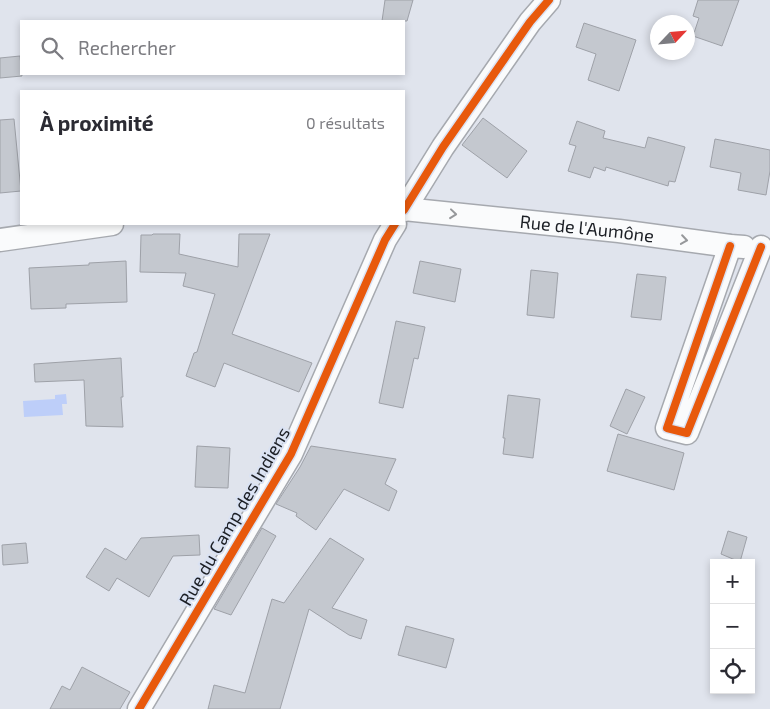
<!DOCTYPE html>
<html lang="fr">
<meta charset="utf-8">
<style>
body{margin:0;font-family:"Exo 2",sans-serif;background:#f7f7f7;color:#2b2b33}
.controls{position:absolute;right:15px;bottom:15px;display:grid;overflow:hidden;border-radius:0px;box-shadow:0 2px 8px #0003}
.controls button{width:45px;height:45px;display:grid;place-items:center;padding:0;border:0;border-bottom:1px solid #e1e1e2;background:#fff;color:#2b2b33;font:25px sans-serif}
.compass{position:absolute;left:650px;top:15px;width:45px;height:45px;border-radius:50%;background:#fff;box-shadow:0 2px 8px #0003;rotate:64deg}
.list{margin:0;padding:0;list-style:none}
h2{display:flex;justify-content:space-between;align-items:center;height:65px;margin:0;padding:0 20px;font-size:21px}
h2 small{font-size:16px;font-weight:400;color:#7c7c81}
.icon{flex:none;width:28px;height:28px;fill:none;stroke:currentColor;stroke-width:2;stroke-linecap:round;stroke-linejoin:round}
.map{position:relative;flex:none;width:770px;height:709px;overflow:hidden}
.search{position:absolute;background:#fff;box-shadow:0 2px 8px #0003;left:20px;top:20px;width:385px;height:55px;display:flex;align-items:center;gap:12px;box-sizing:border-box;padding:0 18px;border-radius:0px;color:#7c7c81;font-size:19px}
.panel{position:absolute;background:#fff;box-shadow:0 2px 8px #0003;left:20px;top:90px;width:385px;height:135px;border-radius:0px}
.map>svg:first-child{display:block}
.water{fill:#bdcef9}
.building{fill:#c4c8cf;stroke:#9ea1a8}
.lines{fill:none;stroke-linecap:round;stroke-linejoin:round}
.street-casing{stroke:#a6a9af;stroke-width:25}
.street{stroke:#fafbfc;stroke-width:22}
.cycleway-casing{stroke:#dae2f3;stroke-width:11}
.cycleway{stroke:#e8590c;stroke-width:8}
.oneway{stroke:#96989b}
.labels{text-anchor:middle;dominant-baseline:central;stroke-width:4;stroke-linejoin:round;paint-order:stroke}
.street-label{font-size:18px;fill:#1c1f25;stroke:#dae2f3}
</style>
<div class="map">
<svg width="770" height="709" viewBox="0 0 770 709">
<rect width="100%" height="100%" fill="#e0e4ed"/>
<path class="water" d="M 66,394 L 67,404 L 62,404 L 63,415 L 24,417 L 23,401 L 55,399 L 55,395 Z"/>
<path class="building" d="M 385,0 L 413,0 L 407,21 L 382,21 Z
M 698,0 L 739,0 L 722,46 L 693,36 L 699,18 L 693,16 Z
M 584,23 L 636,40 L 619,91 L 588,80 L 596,54 L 576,47 Z
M 20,56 L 22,76 L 0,78 L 0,58 Z
M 483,118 L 527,151 L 507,178 L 462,145 Z
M 14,119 L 21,191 L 0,193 L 0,120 Z
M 577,121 L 605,131 L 603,138 L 645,148 L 648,137 L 685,147 L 675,182 L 669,181 L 668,186 L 606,167 L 605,171 L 594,167 L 590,178 L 568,171 L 576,146 L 569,144 Z
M 715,139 L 770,150 L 770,171 L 766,195 L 738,190 L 741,173 L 710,167 Z
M 153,234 L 180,234 L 179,254 L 238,267 L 239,234 L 270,234 L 232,334 L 312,363 L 299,392 L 224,363 L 215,387 L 186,376 L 194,353 L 197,352 L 215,294 L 183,286 L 186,273 L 140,272 L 141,235 L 152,235 Z
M 126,261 L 127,302 L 66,304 L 66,308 L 31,309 L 29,268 L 89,265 L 89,263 Z
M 420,261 L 461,269 L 455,302 L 413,293 Z
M 531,270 L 558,273 L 554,318 L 527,315 Z
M 637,274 L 666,277 L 661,320 L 631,317 Z
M 396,321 L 425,327 L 418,359 L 414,358 L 403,408 L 379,403 Z
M 121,358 L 123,397 L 121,397 L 123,427 L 86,426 L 84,380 L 35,382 L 34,364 Z
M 626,389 L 645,397 L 627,434 L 610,426 Z
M 508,395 L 540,399 L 533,458 L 503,454 L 505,438 L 503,438 Z
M 618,434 L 684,453 L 674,490 L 607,471 Z
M 197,446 L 230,448 L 228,488 L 195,487 Z
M 311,446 L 396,459 L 385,484 L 397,491 L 389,511 L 344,489 L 316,530 L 296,516 L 297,513 L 276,504 L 300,467 Z
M 262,528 L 276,536 L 231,615 L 214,609 Z
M 728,531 L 747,537 L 740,562 L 721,554 Z
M 199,535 L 200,555 L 173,556 L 149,597 L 117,578 L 109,591 L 86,577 L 105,548 L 126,560 L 141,538 Z
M 330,538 L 364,559 L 332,608 L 367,620 L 361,639 L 349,635 L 309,609 L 280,709 L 208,709 L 214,685 L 245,693 L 272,599 L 284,603 Z
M 26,543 L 28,563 L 3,565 L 2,545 Z
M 406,626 L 454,639 L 446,668 L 398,655 Z
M 82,667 L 130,692 L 120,709 L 50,709 L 62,686 L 70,690 Z"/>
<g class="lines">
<defs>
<g id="street">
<path id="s1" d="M 404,209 L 619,231 L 730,246 L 744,247"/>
<path d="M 404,210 L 443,147 L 530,22 L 549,0"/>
<path d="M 0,240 L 112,224"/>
<path d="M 730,246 L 667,428 L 687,433 L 761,247"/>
<path d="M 139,709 L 291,454 L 385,240 L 395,224"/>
</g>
</defs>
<use href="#street" class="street-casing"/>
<use href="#street" class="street"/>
<defs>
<path id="cycleway" d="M 404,210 L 443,147 L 530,22 L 549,0
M 730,246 L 667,428 L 687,433 L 761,247
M 139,709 L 291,454 L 385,240 L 395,224"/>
</defs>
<use href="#cycleway" class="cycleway-casing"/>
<use href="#cycleway" class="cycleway"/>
</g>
<defs><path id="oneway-chevron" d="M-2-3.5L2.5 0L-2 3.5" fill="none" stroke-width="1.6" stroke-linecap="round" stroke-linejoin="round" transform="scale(1.25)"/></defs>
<g class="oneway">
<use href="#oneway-chevron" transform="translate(453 214) rotate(6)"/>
<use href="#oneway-chevron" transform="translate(684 240) rotate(8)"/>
</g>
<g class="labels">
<g class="street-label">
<text stroke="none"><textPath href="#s1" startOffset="184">Rue de l'Aumône</textPath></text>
<text transform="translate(234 516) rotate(-60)">Rue du Camp des Indiens</text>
</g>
</g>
</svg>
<div class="controls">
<button>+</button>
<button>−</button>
<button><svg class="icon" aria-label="locate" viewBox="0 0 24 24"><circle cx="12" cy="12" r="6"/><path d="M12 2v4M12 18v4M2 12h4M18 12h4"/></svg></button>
</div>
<svg class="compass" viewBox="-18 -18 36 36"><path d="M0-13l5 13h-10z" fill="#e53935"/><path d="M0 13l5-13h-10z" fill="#7c7c81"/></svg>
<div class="search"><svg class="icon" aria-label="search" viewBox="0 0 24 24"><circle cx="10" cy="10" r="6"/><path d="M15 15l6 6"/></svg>Rechercher</div>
<section class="panel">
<h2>À proximité<small>0 résultats</small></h2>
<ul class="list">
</ul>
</section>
</div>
